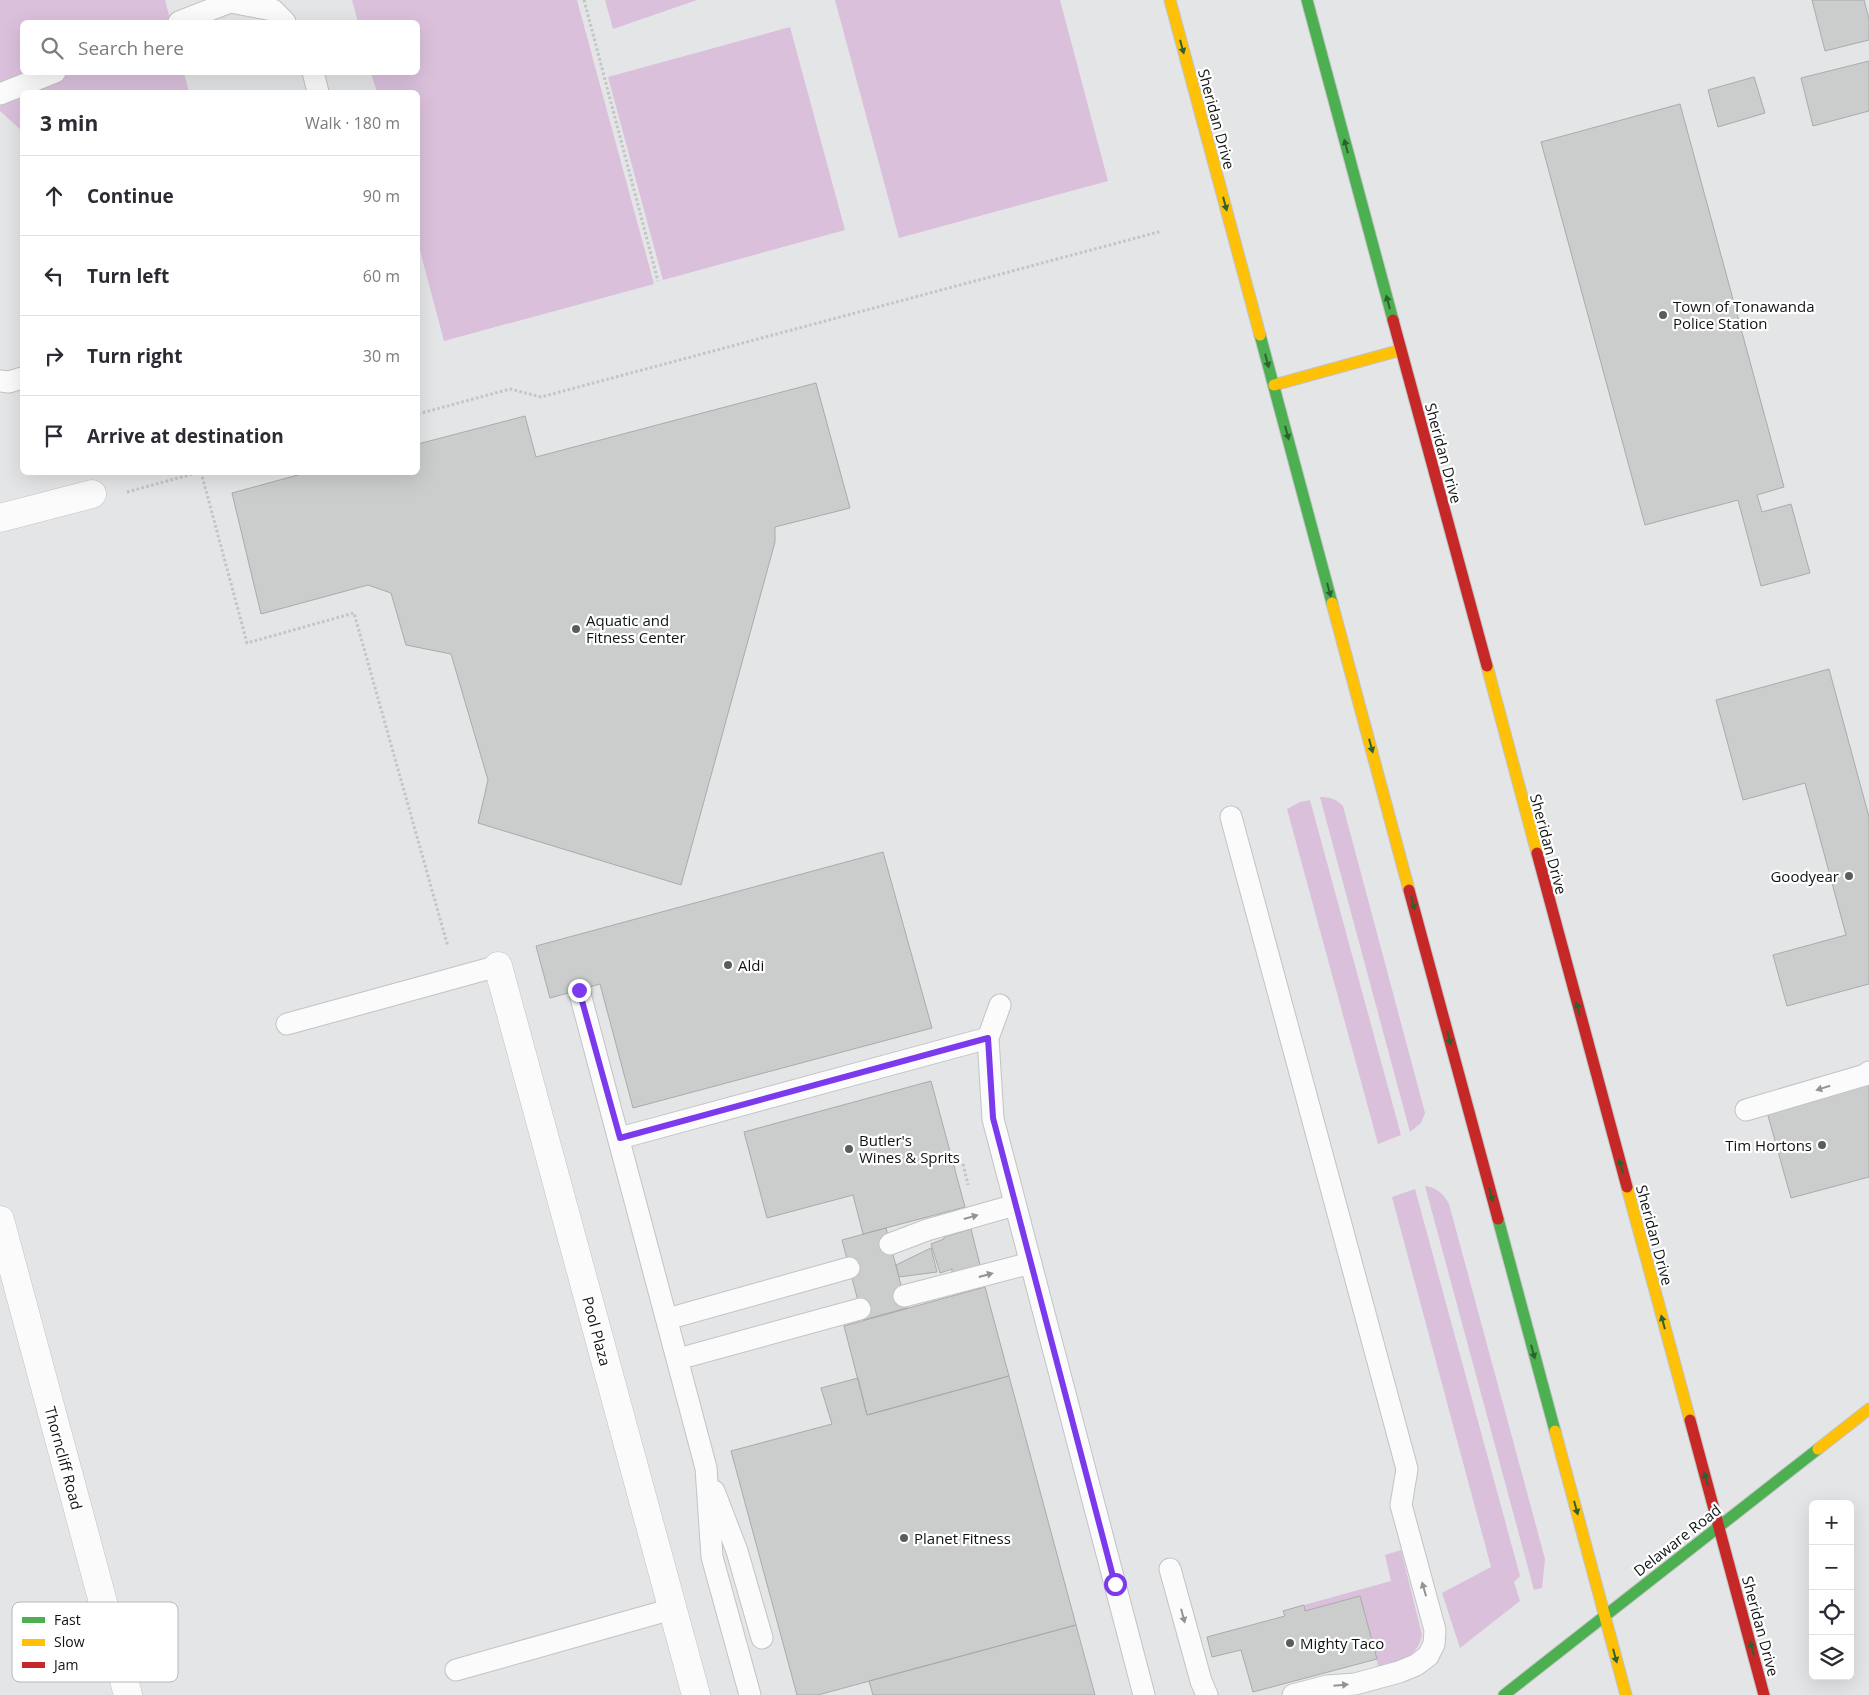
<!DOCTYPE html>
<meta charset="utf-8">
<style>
body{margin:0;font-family:"Open Sans",sans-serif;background:#f7f7f7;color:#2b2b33}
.controls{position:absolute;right:15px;bottom:15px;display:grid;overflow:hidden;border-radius:8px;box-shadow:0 5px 20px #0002}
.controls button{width:45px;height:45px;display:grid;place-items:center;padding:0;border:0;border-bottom:1px solid #e1e1e2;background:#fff;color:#2b2b33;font:25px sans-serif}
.stop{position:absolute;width:15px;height:15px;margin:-11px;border:4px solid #7c3aed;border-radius:50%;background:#fff}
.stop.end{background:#7c3aed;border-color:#fff;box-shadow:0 1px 5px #0008}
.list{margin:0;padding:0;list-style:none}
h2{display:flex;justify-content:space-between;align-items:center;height:65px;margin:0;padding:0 20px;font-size:21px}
h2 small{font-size:16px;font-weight:400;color:#7c7c81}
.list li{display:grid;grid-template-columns:32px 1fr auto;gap:15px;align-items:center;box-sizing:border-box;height:80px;padding:0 20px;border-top:1px solid #e1e1e2}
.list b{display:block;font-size:19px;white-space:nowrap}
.list em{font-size:16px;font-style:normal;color:#7c7c81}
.icon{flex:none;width:28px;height:28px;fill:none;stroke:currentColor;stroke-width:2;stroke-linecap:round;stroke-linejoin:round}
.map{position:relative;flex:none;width:1869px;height:1695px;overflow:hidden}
.search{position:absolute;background:#fff;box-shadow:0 5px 20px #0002;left:20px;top:20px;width:400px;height:55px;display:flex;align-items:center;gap:12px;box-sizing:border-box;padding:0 18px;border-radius:8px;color:#7c7c81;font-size:19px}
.panel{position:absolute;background:#fff;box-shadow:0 5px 20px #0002;left:20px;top:90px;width:400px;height:385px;border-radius:8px}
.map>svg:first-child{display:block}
.green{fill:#dbc0dc}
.building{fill:#cbcdcd;stroke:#a9abab}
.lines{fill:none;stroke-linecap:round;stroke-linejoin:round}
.lane-casing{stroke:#c2c3c4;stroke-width:23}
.street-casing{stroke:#c2c3c4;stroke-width:29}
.fast-casing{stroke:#c2c3c4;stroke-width:13}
.slow-casing{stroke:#c2c3c4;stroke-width:13}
.jam-casing{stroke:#c2c3c4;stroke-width:13}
.path{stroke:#c3c4c4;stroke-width:3;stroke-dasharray:2.5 2.5;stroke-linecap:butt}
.lane{stroke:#fbfbfb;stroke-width:21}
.street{stroke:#fbfbfb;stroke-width:28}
.fast{stroke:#4caf50;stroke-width:11}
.slow{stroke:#ffc107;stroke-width:11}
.jam{stroke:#c62828;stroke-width:11}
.oneway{fill:#2e6132}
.oneway2{fill:#929393}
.route{stroke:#7c3aed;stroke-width:6}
.poi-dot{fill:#5a5c5d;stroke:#fff;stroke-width:2}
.labels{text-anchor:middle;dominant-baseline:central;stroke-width:4.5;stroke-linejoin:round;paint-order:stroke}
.street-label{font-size:15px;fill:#111313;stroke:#fff}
.poi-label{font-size:15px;fill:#111313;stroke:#fff;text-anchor:start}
.key{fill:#fff;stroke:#b8b8b8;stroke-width:1}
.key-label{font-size:14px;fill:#111313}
</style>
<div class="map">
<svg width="1869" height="1695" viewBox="0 0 1869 1695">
<rect width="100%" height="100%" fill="#e3e5e6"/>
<path class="green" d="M 0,0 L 165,0 L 171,22 L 22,22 L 22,72 L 184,73 L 189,92 L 22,92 L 22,131 L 0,111 Z
M 352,0 L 577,0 L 654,284 L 444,341 L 418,243 L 418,92 L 377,92 L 371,73 L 418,72 L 418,22 L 358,22 Z
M 605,0 L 697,0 L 613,29 Z
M 835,0 L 1060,0 L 1108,181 L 899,238 Z
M 790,27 L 845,230 L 663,280 L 608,77 Z
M 1320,797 C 1330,797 1336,799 1343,806 L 1425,1113 L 1421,1123 L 1410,1132 Z
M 1310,800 L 1401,1135 L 1378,1144 L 1287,809 L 1300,802 Z
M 1425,1186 C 1436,1187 1444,1194 1449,1204 L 1545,1559 L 1542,1588 L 1534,1590 Z
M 1415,1189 L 1520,1576 L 1514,1582 L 1520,1601 L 1460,1648 L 1442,1593 L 1491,1567 L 1392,1197 Z
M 1401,1550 L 1422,1635 C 1417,1659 1399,1661 1379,1669 L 1360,1596 L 1305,1611 L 1304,1605 L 1391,1581 L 1385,1555 Z"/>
<path class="building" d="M 1812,0 L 1864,0 L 1869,19 L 1869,40 L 1825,51 Z
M 1869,61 L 1869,111 L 1813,126 L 1801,78 Z
M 1754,77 L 1765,113 L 1718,127 L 1708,90 Z
M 1680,104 L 1784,487 L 1757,495 L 1762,512 L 1791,504 L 1810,573 L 1761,586 L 1738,500 L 1645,525 L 1541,142 Z
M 816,383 L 850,508 L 775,527 L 775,542 L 681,885 L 478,823 L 488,780 L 451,654 L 406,645 L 391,593 L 368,585 L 261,614 L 232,493 L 309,472 L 418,472 L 418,444 L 525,416 L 536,457 Z
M 1829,669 L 1869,817 L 1869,984 L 1787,1006 L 1773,955 L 1846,935 L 1805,783 L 1743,800 L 1716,700 Z
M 883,852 L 932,1028 L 633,1108 L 600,984 L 550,998 L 536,946 Z
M 931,1081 L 965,1207 L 863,1234 L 853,1195 L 767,1218 L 744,1132 Z
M 1869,1085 L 1869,1177 L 1791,1198 L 1767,1112 Z
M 886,1228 L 907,1308 L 863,1320 L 842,1240 Z
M 971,1229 L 980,1265 L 952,1273 L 952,1269 L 940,1273 L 931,1244 L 944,1239 L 944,1237 Z
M 931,1248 L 937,1272 L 899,1277 L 896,1265 Z
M 985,1287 L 1009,1376 L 867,1415 L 844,1326 Z
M 1009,1376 L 1076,1625 L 818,1695 L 797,1695 L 731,1451 L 832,1424 L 821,1388 L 858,1378 L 867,1415 Z
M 1360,1596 L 1377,1659 L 1253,1692 L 1241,1650 L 1212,1657 L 1207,1637 L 1285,1616 L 1283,1611 L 1304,1605 L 1305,1611 Z
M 1076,1625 L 1095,1695 L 873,1695 L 869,1681 Z"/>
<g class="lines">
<defs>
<path id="lane" d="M 179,22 L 230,2 L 273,10 L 285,22
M 313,72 L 318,92
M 0,94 L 55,72
M 0,381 L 9,382 L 22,378
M 1231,817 L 1407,1469 L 1401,1505 L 1435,1630 L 1434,1644 L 1428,1656 L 1416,1665 L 1399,1672 L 1355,1684 L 1327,1686 L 1293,1695
M 579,990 L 706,1468 L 712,1557 L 750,1695
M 1000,1005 L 988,1038 L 993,1119 L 1144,1695
M 287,1024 L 498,966
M 1746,1110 L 1865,1075 L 1869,1072
M 620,1138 L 988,1038
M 890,1244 L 927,1230 L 1015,1205
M 904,1296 L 1031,1263
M 667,1319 L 849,1268
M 678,1359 L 860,1309
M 714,1491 L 737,1551 L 762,1638
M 1170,1569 L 1201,1681 L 1207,1695
M 456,1670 L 672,1609"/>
<path id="street" d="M 0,518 L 92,494
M 498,966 L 696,1695
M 0,1220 L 128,1695"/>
<path id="fast" d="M 1307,0 L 1393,320
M 1260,335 L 1332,603
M 1498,1219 L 1555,1431
M 1504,1695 L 1818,1449"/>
<path id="slow" d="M 1170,0 L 1260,335
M 1274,385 L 1401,350
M 1332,603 L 1409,890
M 1487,666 L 1537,853
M 1627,1187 L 1690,1420
M 1555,1431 L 1626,1695
M 1818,1449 L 1869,1409"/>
<path id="jam" d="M 1393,320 L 1487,666
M 1537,853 L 1627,1187
M 1409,890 L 1498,1219
M 1690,1420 L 1764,1695"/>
</defs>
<use href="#lane" class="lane-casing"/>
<use href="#street" class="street-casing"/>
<use href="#fast" class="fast-casing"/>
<use href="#slow" class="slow-casing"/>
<use href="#jam" class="jam-casing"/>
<path class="path" d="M 584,0 L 658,281
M 418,414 L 510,389 L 541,397 L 1162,231
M 201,472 L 247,643 L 354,613 L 448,947
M 127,492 L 200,472
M 963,1164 L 968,1185"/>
<use href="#lane" class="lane"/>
<use href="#street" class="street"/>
<use href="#fast" class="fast"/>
<use href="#slow" class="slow"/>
<use href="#jam" class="jam"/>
</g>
<defs><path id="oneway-solid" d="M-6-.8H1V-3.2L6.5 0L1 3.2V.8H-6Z" transform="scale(1.25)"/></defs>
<g class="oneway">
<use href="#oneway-solid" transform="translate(1182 47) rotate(75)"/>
<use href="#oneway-solid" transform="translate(1346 146) rotate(-105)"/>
<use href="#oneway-solid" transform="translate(1225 204) rotate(75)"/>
<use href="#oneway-solid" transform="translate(1388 302) rotate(-105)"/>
<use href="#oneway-solid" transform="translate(1267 361) rotate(75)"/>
<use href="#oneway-solid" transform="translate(1287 433) rotate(75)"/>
<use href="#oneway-solid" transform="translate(1329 590) rotate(75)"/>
<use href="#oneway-solid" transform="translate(1371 746) rotate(75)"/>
<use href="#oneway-solid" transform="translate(1413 903) rotate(75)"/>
<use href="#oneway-solid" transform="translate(1578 1009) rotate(-105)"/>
<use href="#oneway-solid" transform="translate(1449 1038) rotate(75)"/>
<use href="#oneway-solid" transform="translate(1621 1166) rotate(-105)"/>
<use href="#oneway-solid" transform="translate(1491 1195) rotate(75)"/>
<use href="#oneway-solid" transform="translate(1663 1322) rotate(-105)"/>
<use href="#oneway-solid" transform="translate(1533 1352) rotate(75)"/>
<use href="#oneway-solid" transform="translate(1706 1479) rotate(-106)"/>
<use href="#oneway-solid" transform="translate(1576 1508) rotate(75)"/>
<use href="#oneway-solid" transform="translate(1752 1648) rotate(-105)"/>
<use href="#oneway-solid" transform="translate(1615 1656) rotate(75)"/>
</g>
<g class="oneway2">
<use href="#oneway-solid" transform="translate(1823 1088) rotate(163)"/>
<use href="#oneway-solid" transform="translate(971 1217) rotate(-16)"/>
<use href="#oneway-solid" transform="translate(986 1275) rotate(-15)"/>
<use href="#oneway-solid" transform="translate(1424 1589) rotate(-106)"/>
<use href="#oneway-solid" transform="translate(1183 1616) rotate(75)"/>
<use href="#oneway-solid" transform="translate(1341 1685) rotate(-5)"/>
</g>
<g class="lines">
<path class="route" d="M 579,990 L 620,1138 L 988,1038 L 993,1118 L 1115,1584"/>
</g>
<g class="poi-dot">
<circle cx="1663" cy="315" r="5"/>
<circle cx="576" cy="629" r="5"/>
<circle cx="1849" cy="876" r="5"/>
<circle cx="728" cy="965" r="5"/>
<circle cx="1822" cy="1145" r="5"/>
<circle cx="849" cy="1149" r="5"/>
<circle cx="904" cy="1538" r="5"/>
<circle cx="1290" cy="1643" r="5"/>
</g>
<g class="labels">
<g class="street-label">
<text transform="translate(1217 119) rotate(75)">Sheridan Drive</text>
<text transform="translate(1444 453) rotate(75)">Sheridan Drive</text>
<text transform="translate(1549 844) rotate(75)">Sheridan Drive</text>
<text transform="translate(1655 1235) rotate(75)">Sheridan Drive</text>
<text transform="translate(597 1331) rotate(75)">Pool Plaza</text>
<text transform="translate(64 1458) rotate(75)">Thorncliff Road</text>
<text transform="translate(1677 1540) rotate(-38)">Delaware Road</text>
<text transform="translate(1761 1626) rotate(75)">Sheridan Drive</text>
</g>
<g class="poi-label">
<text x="1673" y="306">Town of Tonawanda<tspan x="1673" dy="17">Police Station</tspan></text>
<text x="586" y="620">Aquatic and<tspan x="586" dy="17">Fitness Center</tspan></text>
<text x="1839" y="876" text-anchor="end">Goodyear</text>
<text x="738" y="965">Aldi</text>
<text x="859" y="1140">Butler's<tspan x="859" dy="17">Wines &amp; Sprits</tspan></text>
<text x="1812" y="1145" text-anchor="end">Tim Hortons</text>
<text x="914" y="1538">Planet Fitness</text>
<text x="1300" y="1643">Mighty Taco</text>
</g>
</g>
<rect x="12" y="1602" width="166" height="80" rx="8" class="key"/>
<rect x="22" y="1617" width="23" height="6" fill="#4caf50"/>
<rect x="22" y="1639" width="23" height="7" fill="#ffc107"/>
<rect x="22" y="1662" width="23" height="6" fill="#c62828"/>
<g class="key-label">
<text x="54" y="1625">Fast</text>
<text x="54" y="1647">Slow</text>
<text x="54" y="1670">Jam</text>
</g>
</svg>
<div class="controls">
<button>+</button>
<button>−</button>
<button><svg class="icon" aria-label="locate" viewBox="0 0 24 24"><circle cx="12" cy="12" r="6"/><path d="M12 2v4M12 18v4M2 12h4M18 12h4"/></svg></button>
<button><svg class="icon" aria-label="layers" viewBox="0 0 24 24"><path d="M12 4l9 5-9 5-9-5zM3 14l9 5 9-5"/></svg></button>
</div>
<div class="stop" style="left:1115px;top:1584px"></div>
<div class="stop end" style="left:579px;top:990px"></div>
<div class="search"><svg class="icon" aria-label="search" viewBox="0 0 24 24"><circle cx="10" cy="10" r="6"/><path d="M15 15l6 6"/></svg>Search here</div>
<section class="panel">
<h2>3 min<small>Walk · 180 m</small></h2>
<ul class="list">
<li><svg class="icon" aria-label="ahead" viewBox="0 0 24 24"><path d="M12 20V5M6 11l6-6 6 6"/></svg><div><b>Continue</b></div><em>90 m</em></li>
<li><svg class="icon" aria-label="left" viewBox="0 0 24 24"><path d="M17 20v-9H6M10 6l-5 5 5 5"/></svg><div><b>Turn left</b></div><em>60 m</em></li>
<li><svg class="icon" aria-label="right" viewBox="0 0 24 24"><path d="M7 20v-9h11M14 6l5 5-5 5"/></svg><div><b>Turn right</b></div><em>30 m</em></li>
<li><svg class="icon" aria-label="arrive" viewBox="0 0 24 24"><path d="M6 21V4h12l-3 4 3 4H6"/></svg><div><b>Arrive at destination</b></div></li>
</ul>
</section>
</div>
